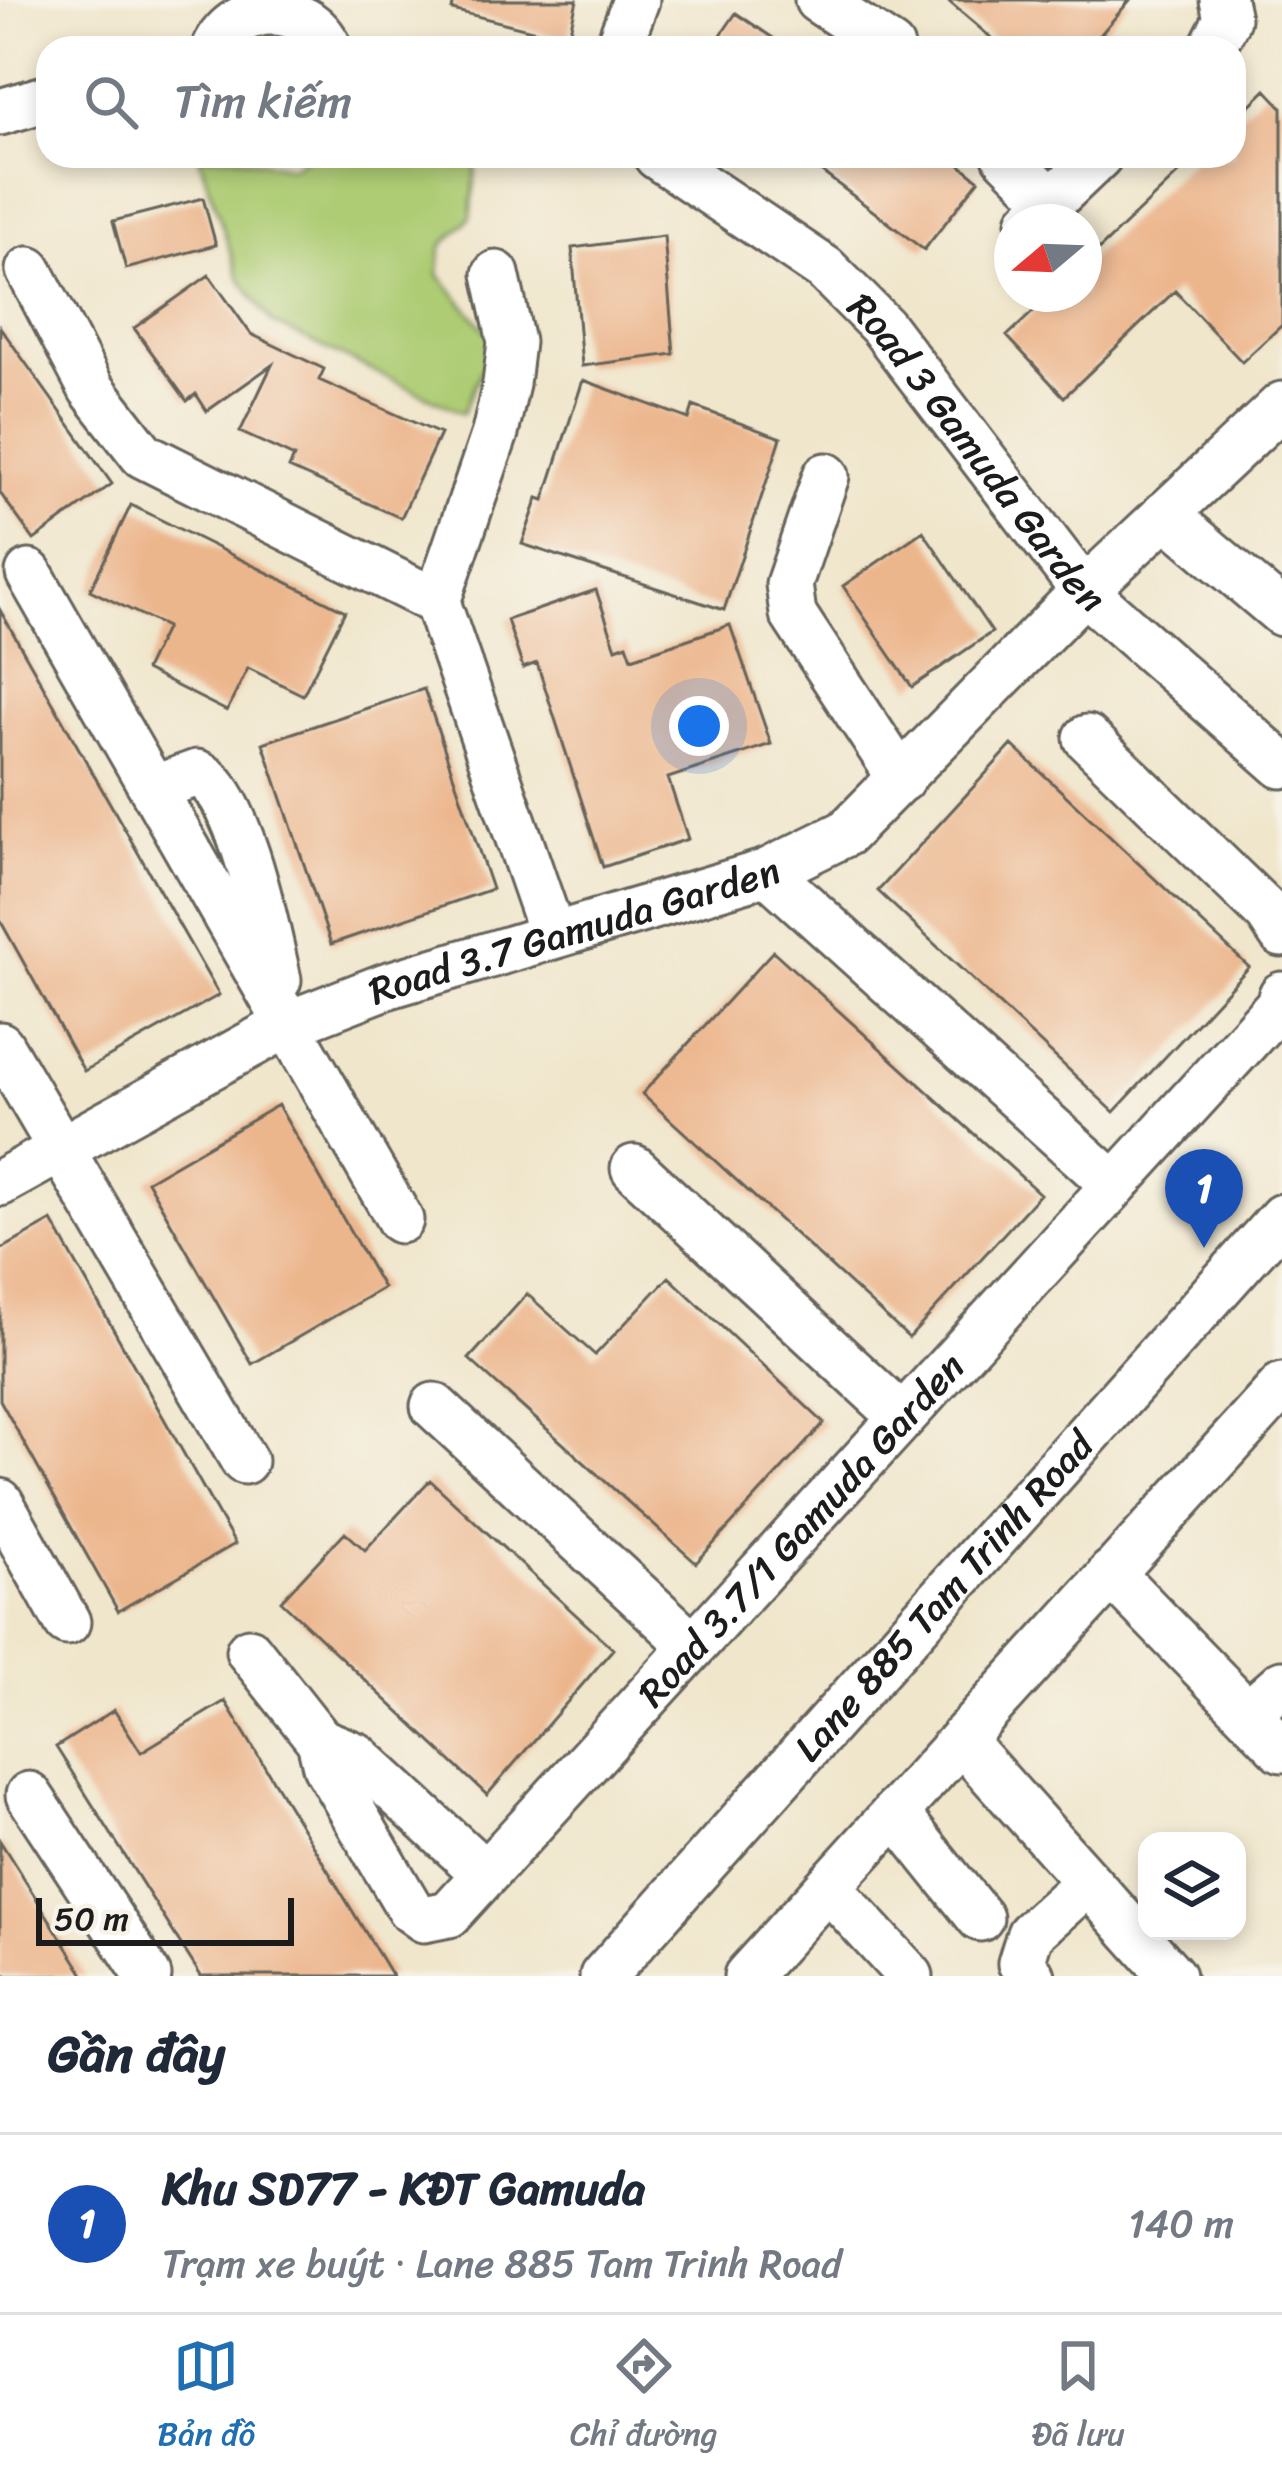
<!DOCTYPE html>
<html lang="vi">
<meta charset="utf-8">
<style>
body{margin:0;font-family:Sriracha,sans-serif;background:#f6f6f7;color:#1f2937}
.controls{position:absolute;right:36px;bottom:36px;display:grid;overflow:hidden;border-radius:24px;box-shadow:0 6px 18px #0003}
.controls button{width:108px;height:108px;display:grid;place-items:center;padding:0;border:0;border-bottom:3px solid #e0e1e3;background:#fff;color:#1f2937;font:60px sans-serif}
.compass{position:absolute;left:994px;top:204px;width:108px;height:108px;border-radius:50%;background:#fff;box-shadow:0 6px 18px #0003;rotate:251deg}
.scale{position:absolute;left:36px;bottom:30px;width:258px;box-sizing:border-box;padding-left:12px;border:6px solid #1c1c1c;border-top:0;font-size:33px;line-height:42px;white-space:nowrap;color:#1c1c1c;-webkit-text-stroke:9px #f7f3e8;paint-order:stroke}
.you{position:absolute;left:699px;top:726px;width:42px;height:42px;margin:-30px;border:9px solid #fff;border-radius:50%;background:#1a73e8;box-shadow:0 0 0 18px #1a73e833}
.badge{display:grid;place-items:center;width:78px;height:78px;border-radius:50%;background:#1f6fb2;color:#fff;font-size:39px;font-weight:700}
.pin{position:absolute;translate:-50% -99px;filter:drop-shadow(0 3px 6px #0008)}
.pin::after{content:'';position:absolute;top:63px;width:42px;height:36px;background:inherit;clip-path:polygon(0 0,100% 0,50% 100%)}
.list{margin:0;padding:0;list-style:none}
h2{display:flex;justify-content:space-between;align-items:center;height:156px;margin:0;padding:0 48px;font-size:51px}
h2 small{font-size:39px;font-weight:400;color:#747a83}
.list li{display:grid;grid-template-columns:78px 1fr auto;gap:36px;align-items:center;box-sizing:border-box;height:180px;padding:0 48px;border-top:3px solid #e0e1e3}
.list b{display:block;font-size:45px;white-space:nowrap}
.list p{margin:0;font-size:39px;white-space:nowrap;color:#747a83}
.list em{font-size:39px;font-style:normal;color:#747a83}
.icon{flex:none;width:66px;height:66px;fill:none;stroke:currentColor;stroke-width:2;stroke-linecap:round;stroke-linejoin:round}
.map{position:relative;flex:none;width:1282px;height:1976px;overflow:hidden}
.search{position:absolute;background:#fff;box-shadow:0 6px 18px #0003;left:36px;right:36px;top:36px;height:132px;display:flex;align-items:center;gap:30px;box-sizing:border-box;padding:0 42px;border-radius:36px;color:#747a83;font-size:45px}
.sheet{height:336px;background:#fff}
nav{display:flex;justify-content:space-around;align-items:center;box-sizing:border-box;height:168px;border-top:3px solid #e0e1e3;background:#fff;font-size:33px;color:#747a83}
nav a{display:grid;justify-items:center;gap:6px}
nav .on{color:#1f6fb2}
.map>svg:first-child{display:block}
.green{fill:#adcc73;stroke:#647448;stroke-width:3}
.building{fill:#ecb68d}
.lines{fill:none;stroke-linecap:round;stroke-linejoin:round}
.minor-casing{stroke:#66635a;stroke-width:51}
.minor{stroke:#fff;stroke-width:45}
.labels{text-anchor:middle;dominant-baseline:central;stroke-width:12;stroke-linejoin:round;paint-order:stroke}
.street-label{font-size:39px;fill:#1c1c1c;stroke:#f7f3e8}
</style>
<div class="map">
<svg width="1282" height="1976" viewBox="0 0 1282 1976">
<rect width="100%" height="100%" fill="#f7f3e8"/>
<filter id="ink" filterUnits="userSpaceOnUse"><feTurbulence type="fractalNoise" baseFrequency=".00833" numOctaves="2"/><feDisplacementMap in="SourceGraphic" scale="24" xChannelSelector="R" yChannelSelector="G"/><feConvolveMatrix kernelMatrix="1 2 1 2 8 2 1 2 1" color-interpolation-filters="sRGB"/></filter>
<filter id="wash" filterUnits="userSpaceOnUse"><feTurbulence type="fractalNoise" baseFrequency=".004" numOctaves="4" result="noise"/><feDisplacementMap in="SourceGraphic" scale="48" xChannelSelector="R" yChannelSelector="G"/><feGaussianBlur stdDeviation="2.7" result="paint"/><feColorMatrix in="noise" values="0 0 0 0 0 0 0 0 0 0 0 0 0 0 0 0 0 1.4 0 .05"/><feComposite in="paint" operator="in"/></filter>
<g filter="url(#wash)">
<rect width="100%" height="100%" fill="#f0e6cc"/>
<path class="green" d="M 199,156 L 233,156 L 291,168 L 307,156 L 477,156 L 471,217 L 441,247 L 439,275 L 494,340 L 463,413 L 272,323 L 239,277 Z"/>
<g id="blocks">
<path class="building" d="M 454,0 L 577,0 L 568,39 L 452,10 Z
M 947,0 L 1130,0 L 1089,48 L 1003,48 Z
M 736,13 L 788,48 L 712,48 Z
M 1266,90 L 1282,107 L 1282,325 L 1242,362 L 1175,291 L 1064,397 L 1007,336 L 1052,294 L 1084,294 L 1084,264 L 1197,156 L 1234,156 L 1234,121 Z
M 801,156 L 949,156 L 979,180 L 924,250 Z
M 203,198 L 216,245 L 126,269 L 113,221 Z
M 664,236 L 674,354 L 582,366 L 572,248 Z
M 209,275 L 251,334 L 324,369 L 319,380 L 440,434 L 401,518 L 289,468 L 294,457 L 240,432 L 272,365 L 207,411 L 196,394 L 187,401 L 134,328 Z
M 0,327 L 112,484 L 34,540 L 0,493 Z
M 583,380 L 689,419 L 693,406 L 781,438 L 724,610 L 522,544 L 538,498 L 544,500 Z
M 131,505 L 345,611 L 303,695 L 248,668 L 227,711 L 145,670 L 166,627 L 90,590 Z
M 923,531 L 992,632 L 912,687 L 843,586 Z
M 596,590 L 616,648 L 627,644 L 632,658 L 730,625 L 771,744 L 668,778 L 688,839 L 603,867 L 537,663 L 523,668 L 507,620 Z
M 0,610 L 219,995 L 84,1071 L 0,920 Z
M 424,689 L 492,889 L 331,944 L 263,743 Z
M 1012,745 L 1249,967 L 1114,1112 L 878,891 Z
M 773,951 L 1040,1194 L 909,1338 L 642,1094 Z
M 278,1105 L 383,1288 L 252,1364 L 147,1181 Z
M 52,1221 L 235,1544 L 118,1611 L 0,1400 L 0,1250 Z
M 669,1277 L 824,1423 L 696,1563 L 469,1359 L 527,1294 L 595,1355 Z
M 430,1480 L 613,1649 L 487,1795 L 281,1601 L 345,1532 L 365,1550 Z
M 225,1701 L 392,1976 L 201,1976 L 56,1747 L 114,1710 L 141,1752 Z
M 0,1841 L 85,1976 L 0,1976 Z"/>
</g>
</g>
<g filter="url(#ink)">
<use href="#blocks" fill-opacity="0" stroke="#66635a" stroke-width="3"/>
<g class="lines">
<defs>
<g id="minor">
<path d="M 818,0 L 891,48"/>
<path d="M 215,48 C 237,0 307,0 329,48"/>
<path d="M 618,48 L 636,0"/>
<path d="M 1212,48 L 1227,19 L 1223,0"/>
<path d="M 0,112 L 48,98"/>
<path id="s1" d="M 657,156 L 825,269 L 882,326 L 1084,591 L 1282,765"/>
<path d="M 1006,156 L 1050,200"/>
<path d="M 1030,222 L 1099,156"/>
<path d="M 29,270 L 91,388 L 143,455 L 437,602"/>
<path d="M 496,274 L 511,342 L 506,384 L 495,433 L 437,602 L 552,934"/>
<path d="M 826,476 L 789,584 L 793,614 L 901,779"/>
<path d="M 1165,514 L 1282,613"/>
<path d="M 29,573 L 400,1220"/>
<path d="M 1087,738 L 1268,913 L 1282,934"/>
<path d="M 153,789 L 197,773 C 240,790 268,935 278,980"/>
<path d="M 767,872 L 1112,1183"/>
<path d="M 0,1045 L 244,1461"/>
<path d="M 634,1168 L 902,1417"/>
<path id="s2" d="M 0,1183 L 288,1024 L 386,986 L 767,872 L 846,833 L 1084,591 L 1282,405"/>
<path d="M 434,1406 L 692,1645"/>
<path d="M 0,1502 L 67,1622"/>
<path d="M 1111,1573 L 1282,1749"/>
<path id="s3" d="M 249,1651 L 320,1741 L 326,1766 L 410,1909 L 424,1919 L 449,1914 L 1278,1006 L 1282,995"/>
<path d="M 1248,1713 L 1282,1683"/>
<path d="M 961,1740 L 1172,1976"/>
<path d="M 320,1741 L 357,1756 L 484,1873"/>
<path d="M 29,1795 L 148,1976"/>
<path d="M 895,1812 L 980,1918"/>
<path d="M 828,1887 L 910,1976"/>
<path id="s4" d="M 603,1976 L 1282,1217"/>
<path d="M 747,1976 L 1282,1386"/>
<path d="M 1032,1976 L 1021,1963 L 1030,1934 L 1088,1882"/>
</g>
</defs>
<use href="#minor" class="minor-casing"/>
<use href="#minor" class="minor"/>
</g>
</g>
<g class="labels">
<g class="street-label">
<text stroke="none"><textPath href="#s1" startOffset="441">Road 3 Gamuda Garden</textPath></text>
<text stroke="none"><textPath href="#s2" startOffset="630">Road 3.7 Gamuda Garden</textPath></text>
<text stroke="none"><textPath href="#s3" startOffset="870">Road 3.7/1 Gamuda Garden</textPath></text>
<text stroke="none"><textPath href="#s4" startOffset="510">Lane 885 Tam Trinh Road</textPath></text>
</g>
</g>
</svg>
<div class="controls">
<button><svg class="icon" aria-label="layers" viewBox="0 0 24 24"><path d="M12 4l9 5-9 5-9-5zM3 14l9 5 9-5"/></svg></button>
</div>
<svg class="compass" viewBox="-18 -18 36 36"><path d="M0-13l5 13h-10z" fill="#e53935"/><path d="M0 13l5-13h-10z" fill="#747a83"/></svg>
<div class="scale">50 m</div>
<div class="you"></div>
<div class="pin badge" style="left:1204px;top:1248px;background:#1a4fb4">1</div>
<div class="search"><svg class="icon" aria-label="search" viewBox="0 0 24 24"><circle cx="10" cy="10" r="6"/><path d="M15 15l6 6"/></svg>Tìm kiếm</div>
</div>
<section class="sheet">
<h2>Gần đây<small></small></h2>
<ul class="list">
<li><span class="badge" style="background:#1a4fb4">1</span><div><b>Khu SD77 - KĐT Gamuda</b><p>Trạm xe buýt · Lane 885 Tam Trinh Road</p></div><em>140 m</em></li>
</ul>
</section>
<nav>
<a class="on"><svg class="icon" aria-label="map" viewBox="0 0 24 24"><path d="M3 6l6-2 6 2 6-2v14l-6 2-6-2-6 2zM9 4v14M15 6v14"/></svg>Bản đồ</a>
<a><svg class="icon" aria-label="directions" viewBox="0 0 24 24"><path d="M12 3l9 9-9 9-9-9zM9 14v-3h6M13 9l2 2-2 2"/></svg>Chỉ đường</a>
<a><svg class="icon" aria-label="saved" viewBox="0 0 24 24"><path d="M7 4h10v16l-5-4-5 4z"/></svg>Đã lưu</a>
</nav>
